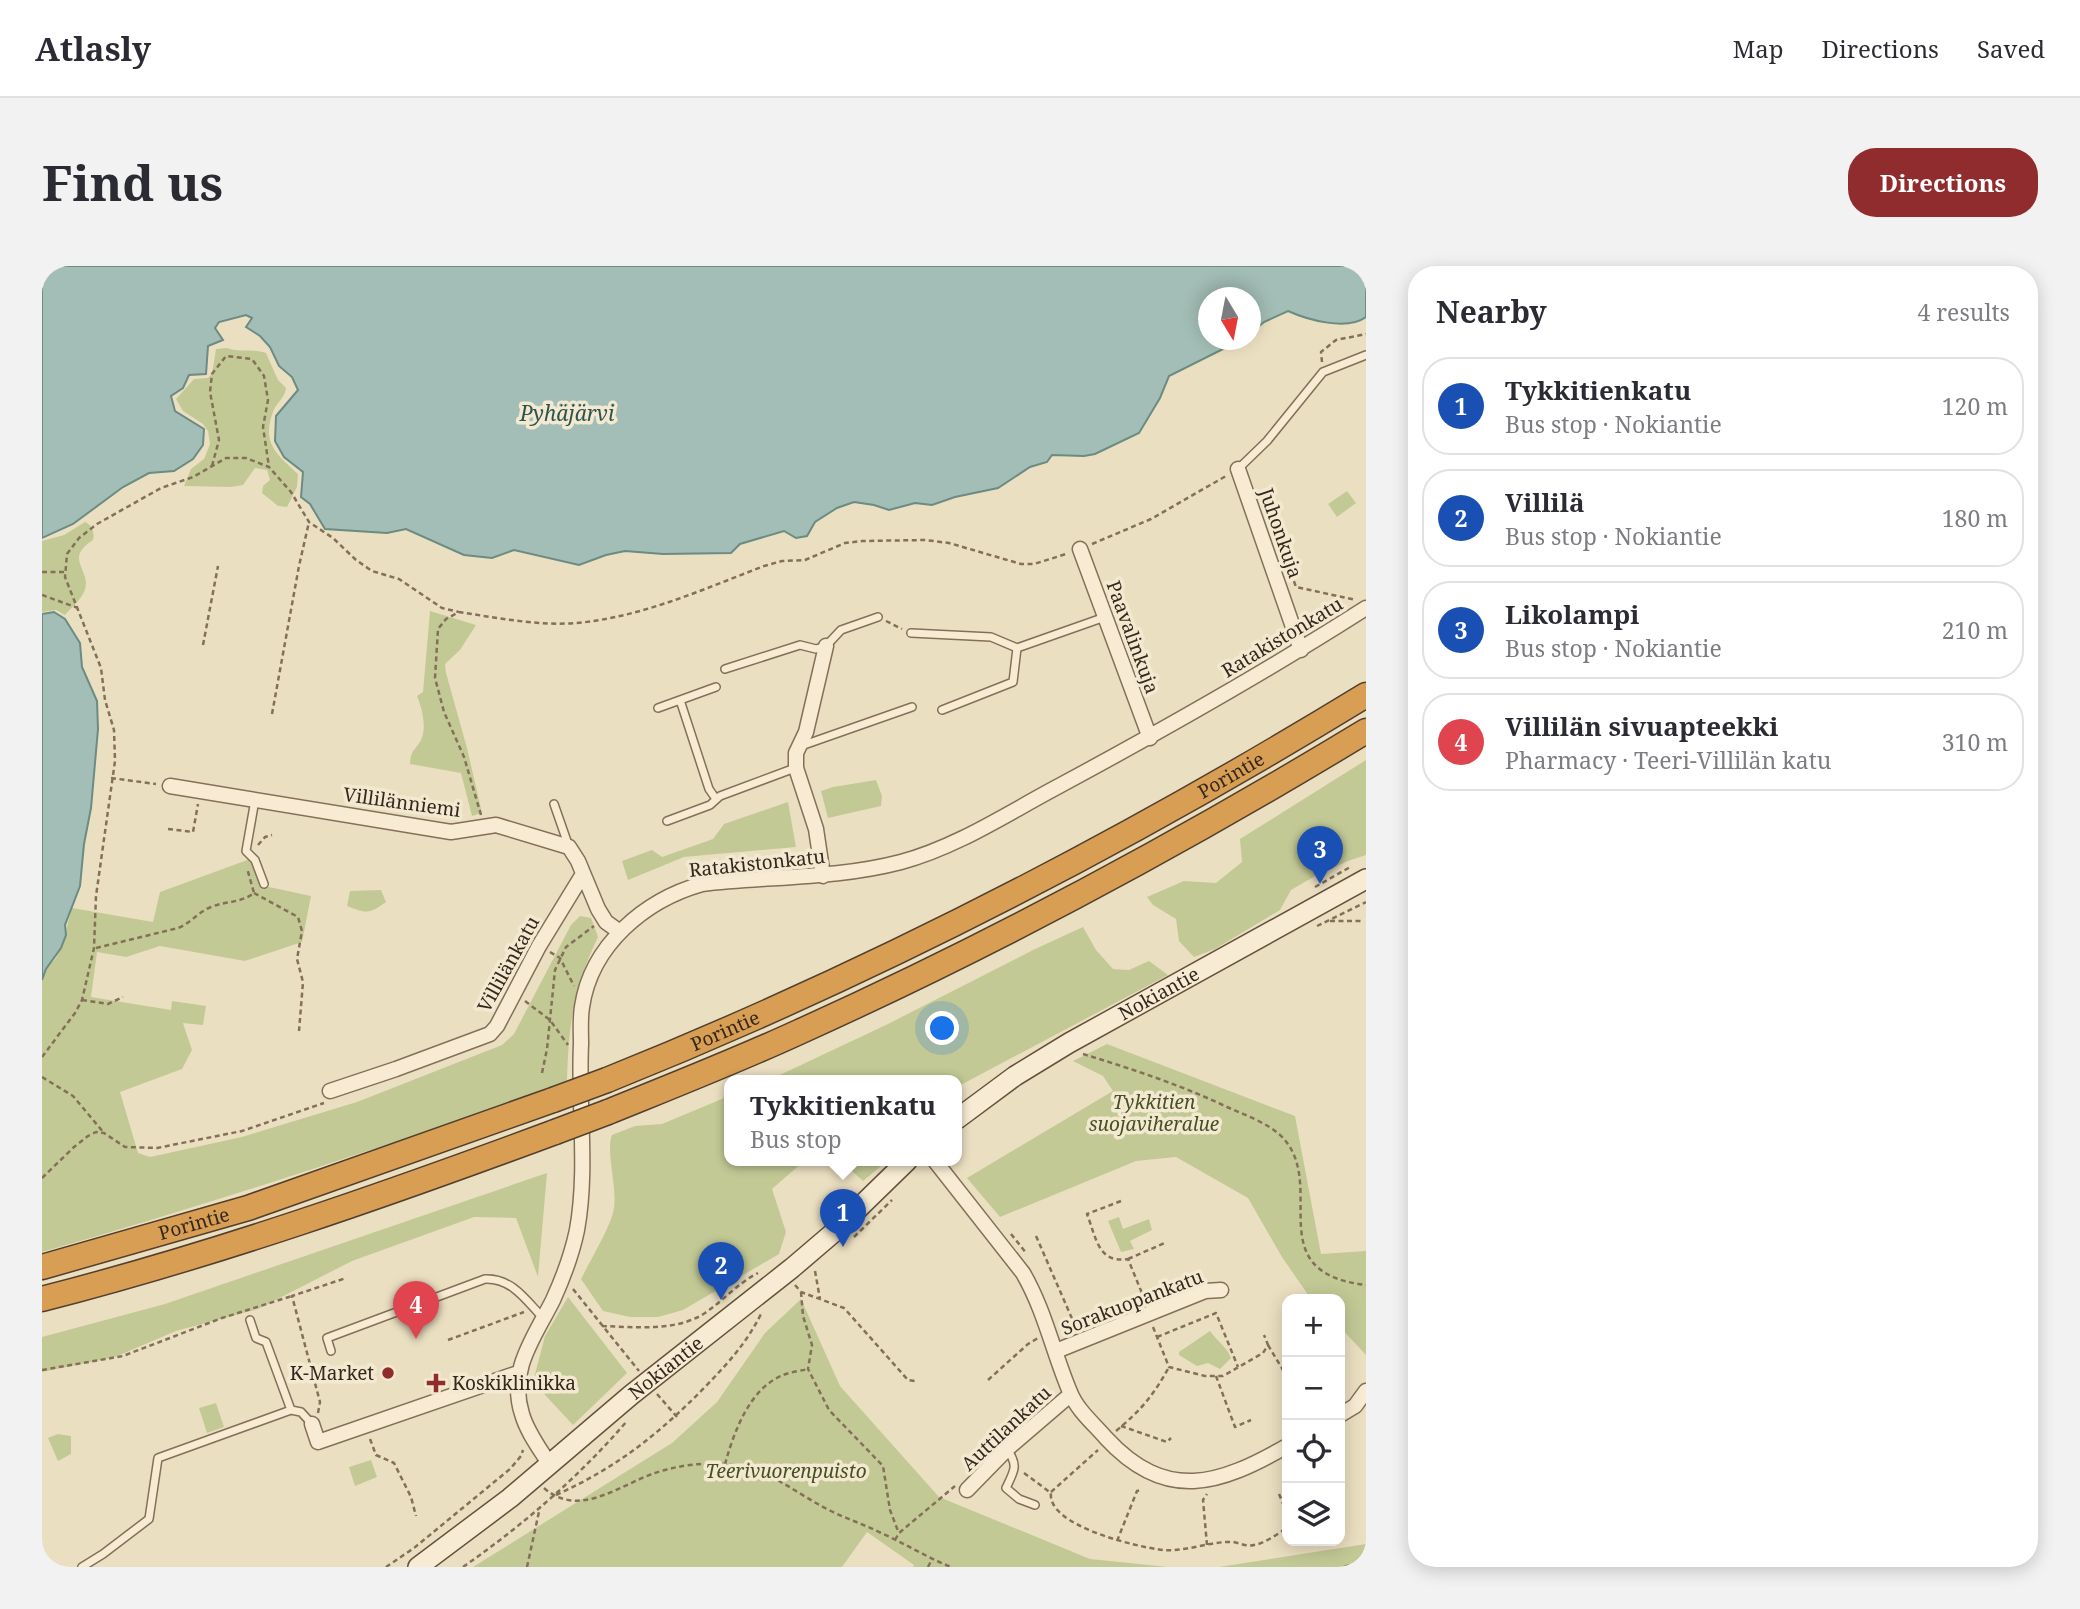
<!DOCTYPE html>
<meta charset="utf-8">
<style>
body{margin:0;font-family:"Noto Serif",serif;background:#f2f2f3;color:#2b2b33}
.controls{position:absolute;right:21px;bottom:21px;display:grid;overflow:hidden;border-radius:14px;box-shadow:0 4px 18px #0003}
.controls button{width:63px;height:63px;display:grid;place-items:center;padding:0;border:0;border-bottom:2px solid #e1e1e2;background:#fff;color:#2b2b33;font:35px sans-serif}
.compass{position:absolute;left:1156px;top:21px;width:63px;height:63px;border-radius:50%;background:#fff;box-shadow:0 4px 18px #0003;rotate:170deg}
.you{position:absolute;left:901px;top:763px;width:24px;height:24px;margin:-18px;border:5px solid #fff;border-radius:50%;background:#1a73e8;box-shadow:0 0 0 10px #1a73e833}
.badge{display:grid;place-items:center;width:46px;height:46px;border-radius:50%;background:#902c2d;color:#fff;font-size:23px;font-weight:700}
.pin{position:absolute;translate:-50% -58px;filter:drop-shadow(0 2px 4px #0008)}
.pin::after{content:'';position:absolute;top:37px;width:24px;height:21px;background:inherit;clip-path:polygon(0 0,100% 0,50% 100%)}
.popup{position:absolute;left:682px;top:809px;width:238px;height:91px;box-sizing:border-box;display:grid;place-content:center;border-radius:14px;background:#fff;filter:drop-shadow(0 2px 5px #0005);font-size:23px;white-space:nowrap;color:#7c7c81}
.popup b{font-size:26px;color:#2b2b33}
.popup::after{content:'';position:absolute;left:50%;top:100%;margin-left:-14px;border:14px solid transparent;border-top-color:#fff}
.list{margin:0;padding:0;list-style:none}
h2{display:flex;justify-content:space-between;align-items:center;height:91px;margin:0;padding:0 28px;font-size:30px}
h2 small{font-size:23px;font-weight:400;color:#7c7c81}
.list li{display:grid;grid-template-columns:46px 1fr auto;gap:21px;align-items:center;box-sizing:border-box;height:98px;margin:0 14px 14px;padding:0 14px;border:2px solid #e1e1e2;border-radius:28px}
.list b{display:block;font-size:26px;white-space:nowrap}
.list p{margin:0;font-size:23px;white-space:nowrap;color:#7c7c81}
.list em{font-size:23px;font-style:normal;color:#7c7c81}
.icon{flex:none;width:38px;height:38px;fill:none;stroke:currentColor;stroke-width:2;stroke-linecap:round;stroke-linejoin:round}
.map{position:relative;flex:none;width:1324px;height:1301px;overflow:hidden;border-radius:28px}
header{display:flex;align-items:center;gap:42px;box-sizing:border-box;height:98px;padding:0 35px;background:#fff;border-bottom:2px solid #e1e1e2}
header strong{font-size:33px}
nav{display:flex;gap:38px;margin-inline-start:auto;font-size:24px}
.intro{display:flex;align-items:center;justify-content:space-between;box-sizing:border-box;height:168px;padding:0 42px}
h1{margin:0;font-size:49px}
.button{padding:18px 32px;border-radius:28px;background:#902c2d;color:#fff;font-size:24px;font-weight:700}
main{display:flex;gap:42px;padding:0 42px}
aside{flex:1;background:#fff;border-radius:28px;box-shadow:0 4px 18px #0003}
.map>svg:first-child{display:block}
.green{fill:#c3c995}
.water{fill:#a3beb6;stroke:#6b8b83;stroke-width:2}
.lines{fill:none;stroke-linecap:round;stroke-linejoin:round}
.service-casing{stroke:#847059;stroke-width:10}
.minor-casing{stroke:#847059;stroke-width:17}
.secondary-casing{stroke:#66513d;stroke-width:22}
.motorway-casing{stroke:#523f2e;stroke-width:27}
.path{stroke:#847059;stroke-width:2.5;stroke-dasharray:5 3.5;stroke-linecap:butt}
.service{stroke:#f7ecd3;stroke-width:7}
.minor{stroke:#f7ecd3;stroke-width:14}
.secondary{stroke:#f7ecd3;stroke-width:19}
.motorway{stroke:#d89f54;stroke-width:24}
.motorway-bridge-casing{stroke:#523f2e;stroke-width:27;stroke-linecap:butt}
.motorway-bridge{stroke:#d89f54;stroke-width:24}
.poi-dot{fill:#902c2d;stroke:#f3e9d0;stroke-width:2.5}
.labels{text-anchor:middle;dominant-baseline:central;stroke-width:7;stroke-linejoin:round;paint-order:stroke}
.street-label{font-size:19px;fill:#34281d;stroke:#f3e9d0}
.park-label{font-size:19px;font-style:italic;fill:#455025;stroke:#f3e9d0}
.poi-label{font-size:19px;fill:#34281d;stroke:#f3e9d0;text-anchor:end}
.water-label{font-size:21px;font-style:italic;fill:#2d5351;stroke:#f3e9d0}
</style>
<header>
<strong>Atlasly</strong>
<nav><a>Map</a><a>Directions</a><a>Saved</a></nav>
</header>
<div class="intro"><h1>Find us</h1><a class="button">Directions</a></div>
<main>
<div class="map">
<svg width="1324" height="1301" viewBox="0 0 1324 1301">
<rect width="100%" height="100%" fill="#ebdfc1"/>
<path class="green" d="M 185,82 C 198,87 211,82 224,87 L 236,114 L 244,122 C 243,132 234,137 231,146 C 219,178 236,189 256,208 L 255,221 L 245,241 L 236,240 L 220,227 L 221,220 L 228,214 L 225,204 L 213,202 L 201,219 L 189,221 L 142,220 L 149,203 L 162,193 L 168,178 L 166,165 L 161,158 L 141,145 L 134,133 L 152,113 L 166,112 L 170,108 L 174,83 Z
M 1305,225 L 1314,237 L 1295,251 L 1286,238 Z
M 43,256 C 50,259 53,267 51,274 C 25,291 43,300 44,317 C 44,330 31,340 23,349 L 14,344 L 0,346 L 0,275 L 22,269 Z
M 388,345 L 434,359 L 418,384 L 403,398 L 404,407 L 425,482 L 440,547 L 430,550 L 419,507 L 368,498 C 369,483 373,485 379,474 C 385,461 380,442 375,430 L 381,426 Z
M 1324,494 L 1324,589 L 1306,595 L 1273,610 L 1249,624 L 1238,644 L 1173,683 L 1152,691 L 1137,675 L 1134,653 L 1111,639 L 1105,631 L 1142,615 L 1174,617 L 1200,596 L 1198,573 Z
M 834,514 L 840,530 L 839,540 L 786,552 L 779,525 L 791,521 Z
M 746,536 L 754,581 L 642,591 L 586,614 L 580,595 L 610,584 L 620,591 L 671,573 L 682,558 Z
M 208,593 L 218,619 L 269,630 L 260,676 L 203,695 L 118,680 L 84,691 L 55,686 L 49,731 L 129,744 L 130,735 L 164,740 L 161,759 L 141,757 L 150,784 L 140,803 L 78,826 L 96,887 L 108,891 L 200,871 L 315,836 L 460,779 L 472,768 L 529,659 L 538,650 L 549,652 L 556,671 C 531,724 527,756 525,814 C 462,845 392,864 325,885 C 217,921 109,955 0,986 L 0,714 L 4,703 L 14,692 L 19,682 L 30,642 L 111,656 L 118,626 Z
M 339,624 L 344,636 C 327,648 325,648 305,640 L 308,625 Z
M 1041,661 L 1054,684 L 1071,703 L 1087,704 L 1107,695 L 1126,709 L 915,821 L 915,815 L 725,815 L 846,758 L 993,683 Z
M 1065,778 L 1253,850 L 1279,988 L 1324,985 L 1324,1089 L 1298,1061 L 1298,1033 L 1269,1033 L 1240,991 L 1206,932 L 1134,891 L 1094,895 L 958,951 L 925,912 L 1071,825 L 1061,810 L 1031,795 Z
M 687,830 L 687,895 L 762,895 L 730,923 L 744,966 L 737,988 L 641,1044 L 616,1051 L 588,1051 L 561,1045 L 539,1013 C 548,995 566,965 571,947 C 577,925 563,886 570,869 L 593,860 L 620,858 Z
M 799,895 L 845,895 L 821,915 Z
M 505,907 L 496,1011 L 474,952 L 432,951 L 310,995 L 216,1043 L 134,1065 L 73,1091 L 0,1106 L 0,1071 L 123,1038 Z
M 1077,951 L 1081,963 L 1107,953 L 1110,964 L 1088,975 L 1092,983 L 1079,986 L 1066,955 Z
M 526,1031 L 585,1107 L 531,1159 L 491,1116 L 503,1070 Z
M 759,1033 L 798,1120 L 897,1231 L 1048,1293 L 1126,1301 L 871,1301 L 872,1299 L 825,1266 L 800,1301 L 431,1301 L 630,1177 L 675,1136 L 723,1067 Z
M 1168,1065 C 1175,1075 1185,1081 1189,1092 L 1178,1103 L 1166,1097 L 1155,1100 L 1137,1089 L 1137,1086 Z
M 174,1137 L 182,1161 L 165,1167 L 157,1142 Z
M 16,1168 L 29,1170 L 29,1188 L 16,1195 L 6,1172 Z
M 329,1194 L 335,1211 L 313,1220 L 307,1201 Z
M 1324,1278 L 1324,1301 L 1177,1301 Z"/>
<path class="water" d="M 0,0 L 1324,0 L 1324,51 C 1305,65 1266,54 1246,45 L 1222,56 L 1209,67 L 1209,32 L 1167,32 L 1167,74 L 1199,74 L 1127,110 L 1118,132 L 1097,167 L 1053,188 L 1042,190 L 1010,189 L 1005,196 L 988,201 L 956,222 L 913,231 L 890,239 L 873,237 L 847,244 L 832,239 L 812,236 L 795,242 L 773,256 L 765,270 L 754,272 L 742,265 L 698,278 L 689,287 L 621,288 L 583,285 L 564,289 L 537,299 L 472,284 L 450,292 L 422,289 L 364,263 L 345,267 L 283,263 L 268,238 L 259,231 L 261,206 L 242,191 L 233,175 L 234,150 L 256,124 L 250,111 L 237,100 L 228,81 L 218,70 L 204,61 L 210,52 L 204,49 L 177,56 L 173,62 L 181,74 L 166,80 L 164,108 L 147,109 L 141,122 L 129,130 L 133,145 L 162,163 L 161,179 L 151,193 L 132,205 L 107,207 L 81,221 L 31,258 L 0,272 Z
M 12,346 L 23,353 L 38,377 L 40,401 L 55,435 L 56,463 L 49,542 L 42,578 L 38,620 L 23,659 L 24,669 L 19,682 L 4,703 L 0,714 L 0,348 Z"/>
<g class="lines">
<defs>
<path id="service" d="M 1196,203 L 1225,175 L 1281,106 L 1324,89
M 869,367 L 949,371 L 975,382 L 1063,351
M 683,403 L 758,379 L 774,383 L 784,380 L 799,364 L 836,351
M 638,434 L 667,523 L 674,533
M 616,442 L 674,421
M 900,444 L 971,416 L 975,382
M 759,480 L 870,441
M 213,534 L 204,585 L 213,594 L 222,618
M 512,538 L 527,581
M 625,555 L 668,539 L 678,530 L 753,502
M 208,1054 L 214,1072 L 224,1076 L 249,1144
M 289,1085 L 285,1072 L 443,1013 C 470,1012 484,1034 501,1052
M 965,1183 C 977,1200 972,1205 964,1222 L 977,1233 L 993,1239
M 40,1301 L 61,1288 L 107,1253 L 116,1192 L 249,1144 L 259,1146 L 270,1158"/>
<path id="minor" d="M 1196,203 L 1259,384
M 1038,283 L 1108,472
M 128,520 L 409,566 L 454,559 L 527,581 L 536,595 L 556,643 L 564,656 L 578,666
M 781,610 L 774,563 L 754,502 L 754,487 L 764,466 L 784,380
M 288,825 L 354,803 L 448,768 L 455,760 L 497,680 L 541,608
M 893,895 L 981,1007 C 1003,1045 1011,1086 1028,1126 C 1035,1144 1052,1158 1064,1172 C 1124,1237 1177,1219 1245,1180
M 1014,1085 L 1163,1025 L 1179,1024
M 1298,1149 L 1313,1140 L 1324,1125
M 270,1158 L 276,1176 L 476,1107
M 508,1199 C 498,1183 485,1166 480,1148 C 466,1104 492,1072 511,1034 C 521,1012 530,988 535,964 C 546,903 536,840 539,778 C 539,766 538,753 540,741 C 549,679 603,634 660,618 C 727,610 794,613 859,596 C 915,581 966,547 1017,520 C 1121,464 1224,406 1324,342
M 925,1224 L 965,1183 L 1028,1129"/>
<g id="secondary">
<path id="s1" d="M 915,853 L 973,810 L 1027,777 L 1324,613"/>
<path id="s2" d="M 376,1301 L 468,1232 L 589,1129 L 750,1002 L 791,967 L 865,895"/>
</g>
<g id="motorway">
<path id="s3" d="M 565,814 C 829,708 1082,577 1324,429"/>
<path d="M 566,846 C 630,820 694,795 757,766 C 952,678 1141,576 1324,465"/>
<path id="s4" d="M 0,1001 L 206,942 L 511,834"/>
<path d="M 0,1033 C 175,988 343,929 513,866"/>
</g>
</defs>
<use href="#service" class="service-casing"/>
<use href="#minor" class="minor-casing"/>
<use href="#secondary" class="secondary-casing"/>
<use href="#motorway" class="motorway-casing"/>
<path class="path" d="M 1280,96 L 1279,86 L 1294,74 L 1324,68
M 170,200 L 177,174 L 168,126 L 170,108 L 184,90 L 210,93 L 222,110 L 226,134 L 221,161 L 227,201
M 1235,267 L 1254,321 L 1314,334
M 1050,278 L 1109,253 L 1184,210
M 0,306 L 23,306
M 0,329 L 36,342
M 844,355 L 860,363
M 161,379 L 176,300
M 230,448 L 257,300 L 267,256
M 69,512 L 114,518
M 439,549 L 422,491 L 402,446 L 393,412 L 396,363 L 404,353 L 417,346 C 456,352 496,360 535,357 C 600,351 662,323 722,300 L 740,295 L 763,294 L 803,277 L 820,275 L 883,274 L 907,277 L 979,298 L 992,298 L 1024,288
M 126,563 L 151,566 L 156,538
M 216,579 L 223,571 L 230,569
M 1273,621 L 1310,600
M 212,627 L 256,651 L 260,665 L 255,693 L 261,716 L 257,765
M 1288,655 L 1322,655
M 1275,660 L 1324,636
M 54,682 L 136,662 C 149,657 156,646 169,641 C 184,635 199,637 212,627 L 205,602
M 508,686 L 518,692 L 532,720
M 40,734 L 66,738 L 81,731
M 483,735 L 508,754 L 526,779
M 1041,788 C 1090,803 1139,819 1185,841 C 1203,849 1223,856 1237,868 C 1290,916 1213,1006 1324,1019
M 0,791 L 33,747 L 40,734 L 52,682 L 54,630 L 73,495 L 72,464 L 63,434 L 59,402 L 23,311 L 25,288 L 37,272 L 55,258 L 119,222 L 151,211 L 184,192 L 204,192 L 227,201 L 249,226 L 267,256 L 291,272 L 314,294 L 330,305 L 357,313 L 400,342 L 417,346
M 500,807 L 505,783 L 513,704 L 524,681 L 552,660
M 0,811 L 31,830 L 62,867
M 0,912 L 32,881 L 46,870 L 54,866 L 62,867 L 83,881 L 115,882 L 200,865 L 282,837
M 1079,935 L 1045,948 C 1054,971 1056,998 1086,993 L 1104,1037
M 969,968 L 985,988
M 994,970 L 1035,1064
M 812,971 L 850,934
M 1086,993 L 1125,976
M 773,1005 L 778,1033
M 753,1019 L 759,1026 L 802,1042 L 866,1114 L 873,1115
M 531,1023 L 597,1105
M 759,1026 L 761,1050 L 770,1079 L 766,1103 L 787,1144 L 841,1200 L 848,1244 L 856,1265
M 560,1060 C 593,1061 634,1066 663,1047 C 682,1034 696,1017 716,1007
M 1111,1061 L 1127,1101 L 1163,1110 L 1181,1110 L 1221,1087 L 1226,1079 L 1222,1069
M 1115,1071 L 1174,1047 L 1196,1101
M 406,1074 L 482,1046
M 1226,1079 L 1241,1104
M 0,1104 L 81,1090 L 180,1052 L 250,1030
M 1174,1110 L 1193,1161 L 1209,1154
M 946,1114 L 986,1078 L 996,1072
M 615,1128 L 635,1151
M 276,1147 L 278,1136 L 250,1030 L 304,1012
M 1079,1160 L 1125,1176 L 1129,1172
M 1074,1165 C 1100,1143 1111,1130 1127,1101
M 328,1173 L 334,1189 L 352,1197 L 369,1231 L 374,1250
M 683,1198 C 692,1166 707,1124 739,1110 C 747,1106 758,1105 766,1103
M 982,1207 L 1009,1227 C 1005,1260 1095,1281 1121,1284 C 1144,1286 1168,1275 1191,1276 C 1198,1277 1205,1281 1212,1279 C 1224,1277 1235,1268 1245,1262
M 502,1222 C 536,1252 575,1221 610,1208 C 632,1200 660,1196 683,1198 C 727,1201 752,1227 789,1245 C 805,1253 821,1258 837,1266 C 862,1277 884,1291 909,1301
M 1009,1226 L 1056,1184
M 1237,1228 L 1245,1247
M 514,1229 C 574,1202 617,1168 663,1121 C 686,1097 704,1078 719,1048
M 853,1274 L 857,1267 L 913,1220
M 1075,1275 L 1095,1225 L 1100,1224
M 1165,1279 L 1161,1234 L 1165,1228
M 344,1301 L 372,1282 L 468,1203 L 479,1190 L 481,1184
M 421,1301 C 481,1259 537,1211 585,1155
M 485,1301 L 498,1241
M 886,1301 L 890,1293
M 1302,1301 L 1324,1294"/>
<use href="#service" class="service"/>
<use href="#minor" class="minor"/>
<use href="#secondary" class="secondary"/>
<use href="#motorway" class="motorway"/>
<defs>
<path id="motorway-bridge" d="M 511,834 L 565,814
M 513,866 L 566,846"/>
</defs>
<use href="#motorway-bridge" class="motorway-bridge-casing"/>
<use href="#motorway-bridge" class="motorway-bridge"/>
</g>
<g class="poi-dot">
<circle cx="346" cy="1107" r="7"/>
<path d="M390.5 1106.5h7v7h7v7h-7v7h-7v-7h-7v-7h7z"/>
</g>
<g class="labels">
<g class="street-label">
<text transform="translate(1239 267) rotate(71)">Juhonkuja</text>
<text transform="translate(1091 371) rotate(70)">Paavalinkuja</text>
<text transform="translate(1240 371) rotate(-31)">Ratakistonkatu</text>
<text stroke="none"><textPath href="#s3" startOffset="695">Porintie</textPath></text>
<text transform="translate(360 536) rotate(8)">Villilänniemi</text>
<text transform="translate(715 597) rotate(-6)">Ratakistonkatu</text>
<text transform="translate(466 698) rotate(-61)">Villilänkatu</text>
<text stroke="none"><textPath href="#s1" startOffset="238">Nokiantie</textPath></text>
<text stroke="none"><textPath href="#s3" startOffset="128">Porintie</textPath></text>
<text stroke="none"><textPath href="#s4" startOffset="158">Porintie</textPath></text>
<text transform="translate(1090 1036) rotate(-21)">Sorakuopankatu</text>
<text stroke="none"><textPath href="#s2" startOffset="318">Nokiantie</textPath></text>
<text transform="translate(964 1162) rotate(-43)">Auttilankatu</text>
</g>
<g class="park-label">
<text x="1112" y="836">Tykkitien<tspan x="1112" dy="22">suojaviheralue</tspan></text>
<text x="744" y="1205">Teerivuorenpuisto</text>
</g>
<g class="poi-label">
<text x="332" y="1107">K-Market</text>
<text x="410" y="1117" text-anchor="start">Koskiklinikka</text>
</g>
<g class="water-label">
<text x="525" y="147">Pyhäjärvi</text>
</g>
</g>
</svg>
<div class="controls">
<button>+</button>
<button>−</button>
<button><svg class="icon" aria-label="locate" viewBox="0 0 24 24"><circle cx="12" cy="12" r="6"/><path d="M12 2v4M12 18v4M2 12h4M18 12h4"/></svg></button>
<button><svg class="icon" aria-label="layers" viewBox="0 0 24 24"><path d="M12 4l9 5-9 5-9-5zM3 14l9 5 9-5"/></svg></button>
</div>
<svg class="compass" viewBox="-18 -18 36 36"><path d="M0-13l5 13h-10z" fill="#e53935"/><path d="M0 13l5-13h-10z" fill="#7c7c81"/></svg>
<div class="you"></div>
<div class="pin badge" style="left:801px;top:981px;background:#1a4fb4">1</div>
<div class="popup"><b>Tykkitienkatu</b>Bus stop</div>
<div class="pin badge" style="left:679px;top:1034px;background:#1a4fb4">2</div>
<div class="pin badge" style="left:1278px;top:618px;background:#1a4fb4">3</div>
<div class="pin badge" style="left:374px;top:1073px;background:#e0444e">4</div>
</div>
<aside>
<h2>Nearby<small>4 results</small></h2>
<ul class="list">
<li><span class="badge" style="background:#1a4fb4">1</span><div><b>Tykkitienkatu</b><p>Bus stop · Nokiantie</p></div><em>120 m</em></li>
<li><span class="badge" style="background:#1a4fb4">2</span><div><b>Villilä</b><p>Bus stop · Nokiantie</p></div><em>180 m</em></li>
<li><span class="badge" style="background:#1a4fb4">3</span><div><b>Likolampi</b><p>Bus stop · Nokiantie</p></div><em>210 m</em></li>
<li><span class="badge" style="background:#e0444e">4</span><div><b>Villilän sivuapteekki</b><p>Pharmacy · Teeri-Villilän katu</p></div><em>310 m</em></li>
</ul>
</aside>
</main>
